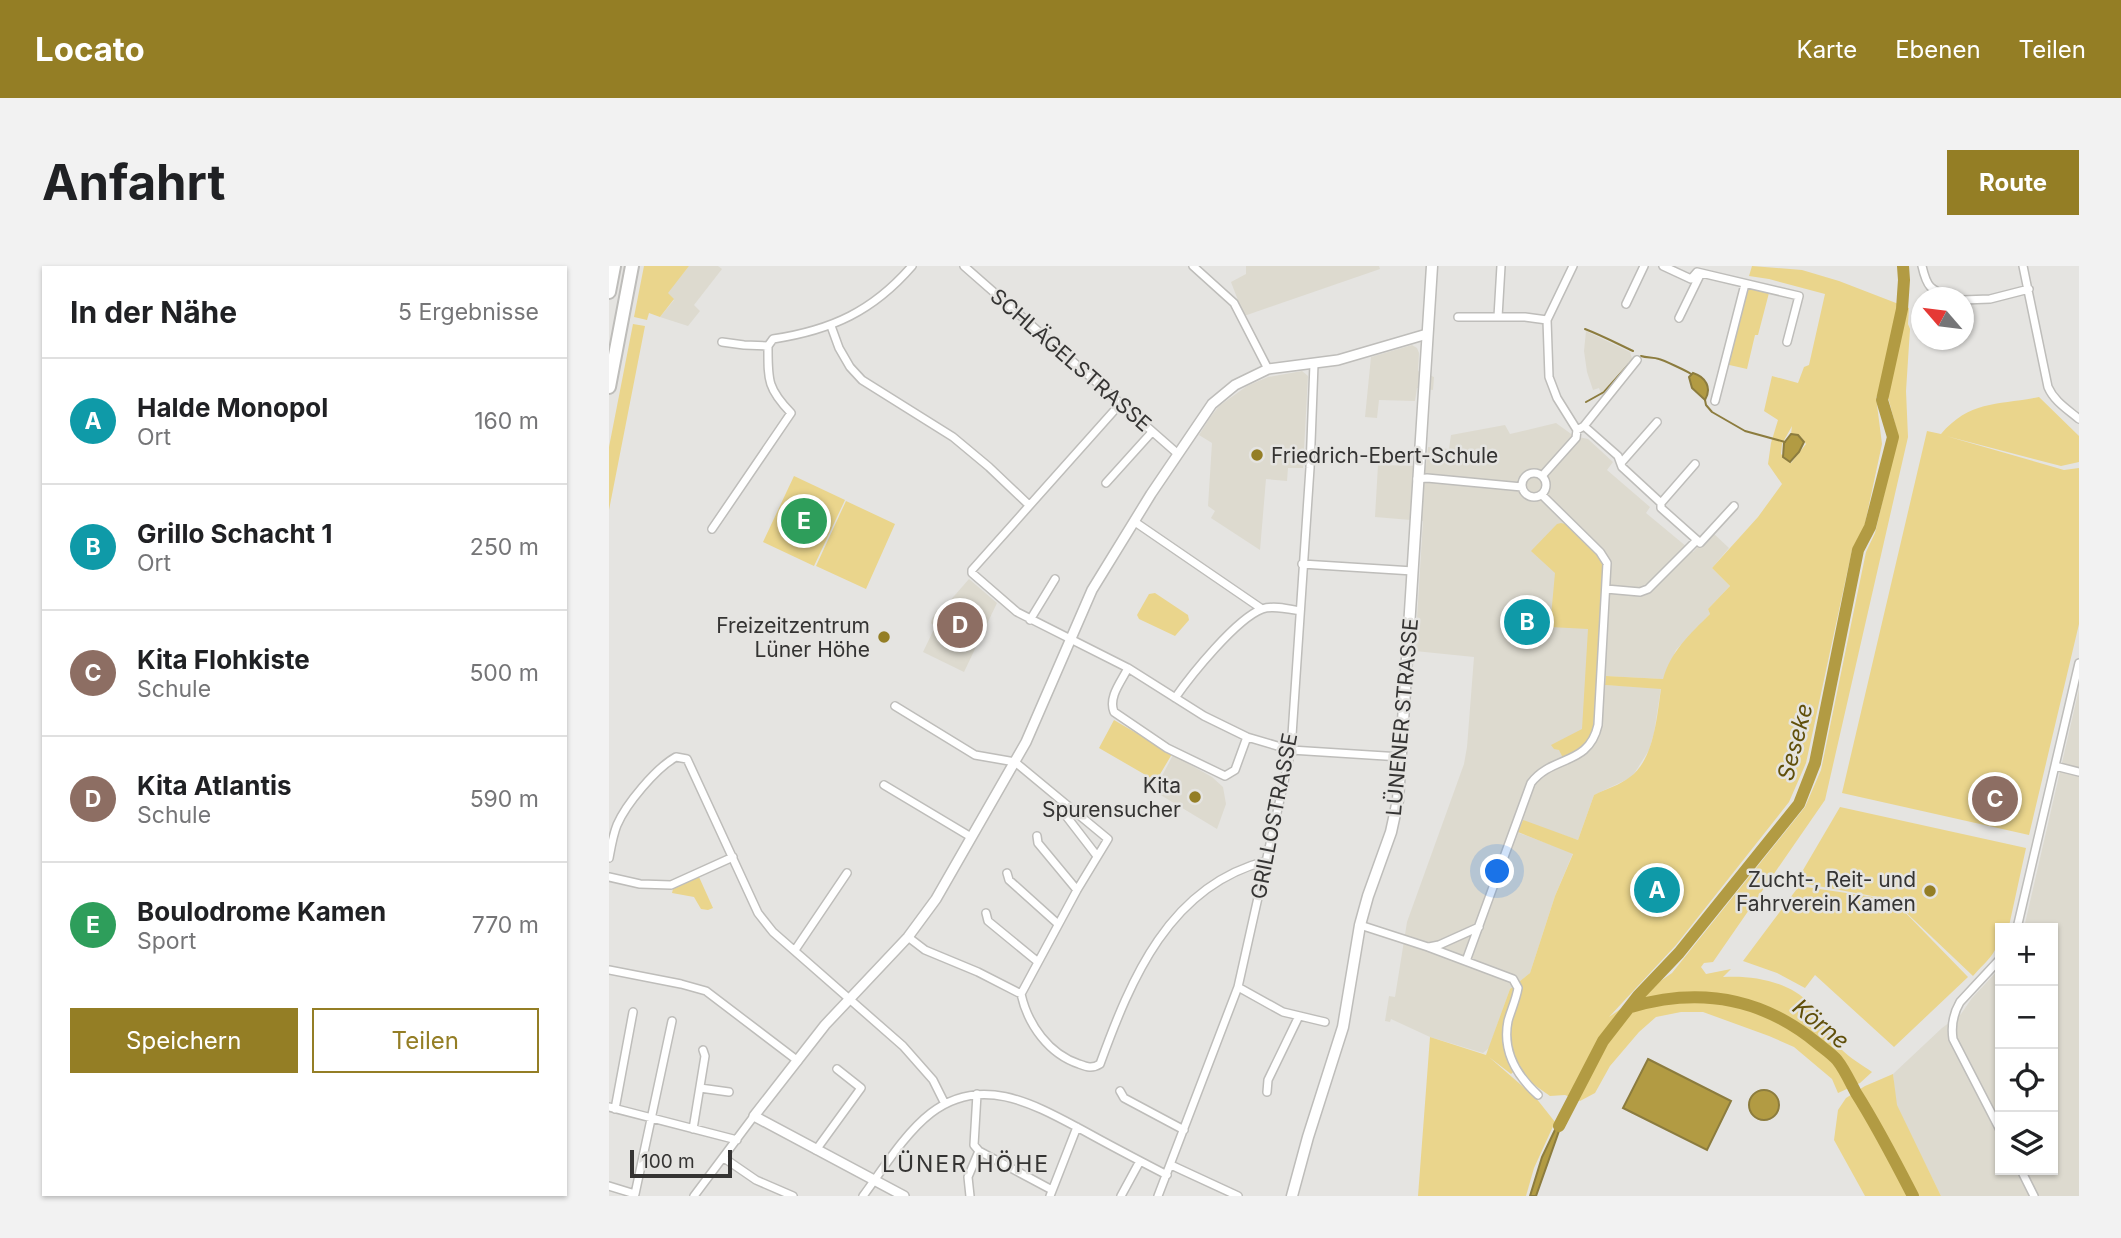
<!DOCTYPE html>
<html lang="de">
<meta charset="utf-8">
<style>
body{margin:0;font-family:Inter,sans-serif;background:#f2f2f2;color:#202124}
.controls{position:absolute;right:21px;bottom:21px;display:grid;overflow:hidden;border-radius:0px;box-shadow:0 2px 5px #0004}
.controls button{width:63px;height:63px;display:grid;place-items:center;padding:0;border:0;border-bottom:2px solid #e0e0e0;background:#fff;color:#202124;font:35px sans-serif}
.compass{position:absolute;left:1302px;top:21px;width:63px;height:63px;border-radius:50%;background:#fff;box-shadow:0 2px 5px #0004;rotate:298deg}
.scale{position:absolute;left:21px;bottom:18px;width:102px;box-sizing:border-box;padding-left:7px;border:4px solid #353433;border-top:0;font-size:19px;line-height:24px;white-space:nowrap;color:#353433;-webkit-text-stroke:5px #e5e4e1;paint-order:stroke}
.you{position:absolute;left:889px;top:606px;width:24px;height:24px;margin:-18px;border:5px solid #fff;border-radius:50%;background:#1a73e8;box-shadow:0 0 0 10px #1a73e833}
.badge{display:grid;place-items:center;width:46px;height:46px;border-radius:50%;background:#947e25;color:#fff;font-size:23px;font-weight:700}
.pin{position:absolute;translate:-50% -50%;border:4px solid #fff;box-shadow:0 2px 7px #0006}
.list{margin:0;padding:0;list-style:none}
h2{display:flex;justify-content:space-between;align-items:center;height:91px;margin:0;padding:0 28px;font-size:30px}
h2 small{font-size:23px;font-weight:400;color:#757577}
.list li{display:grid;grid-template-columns:46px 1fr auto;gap:21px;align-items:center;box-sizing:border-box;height:126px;padding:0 28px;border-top:2px solid #e0e0e0}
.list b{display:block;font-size:26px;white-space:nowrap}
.list p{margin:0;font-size:23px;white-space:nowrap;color:#757577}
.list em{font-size:23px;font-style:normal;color:#757577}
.actions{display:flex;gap:14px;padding:21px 28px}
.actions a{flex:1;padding:16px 0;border:2px solid #947e25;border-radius:0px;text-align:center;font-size:24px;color:#947e25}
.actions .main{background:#947e25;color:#fff}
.icon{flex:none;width:38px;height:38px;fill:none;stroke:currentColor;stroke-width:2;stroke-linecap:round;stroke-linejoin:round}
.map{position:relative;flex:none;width:1470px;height:930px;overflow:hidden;border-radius:0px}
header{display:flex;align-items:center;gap:42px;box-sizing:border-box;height:98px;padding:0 35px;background:#947e25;color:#fff}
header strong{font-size:33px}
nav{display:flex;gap:38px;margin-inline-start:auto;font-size:24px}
.intro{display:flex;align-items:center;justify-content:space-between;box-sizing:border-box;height:168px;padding:0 42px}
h1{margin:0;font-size:49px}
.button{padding:18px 32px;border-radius:0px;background:#947e25;color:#fff;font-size:24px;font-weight:700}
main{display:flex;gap:42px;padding:0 42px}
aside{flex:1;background:#fff;border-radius:0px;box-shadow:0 2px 5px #0004}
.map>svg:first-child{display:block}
.built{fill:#dddacf}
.green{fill:#ead58c;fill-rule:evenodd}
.water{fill:#b29b43;stroke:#8c7c3e;stroke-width:2}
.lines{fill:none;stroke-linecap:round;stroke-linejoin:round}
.stream{stroke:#8c7c3e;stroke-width:2}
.river{stroke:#b29b43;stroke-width:12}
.minor-casing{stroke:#bebdba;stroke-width:10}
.tertiary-casing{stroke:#bebdba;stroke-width:12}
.secondary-casing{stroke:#bebdba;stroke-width:13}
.motorway-casing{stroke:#bebdba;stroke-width:16}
.minor{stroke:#fff;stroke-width:7}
.tertiary{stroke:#fff;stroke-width:9}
.secondary{stroke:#fff;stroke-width:10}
.motorway{stroke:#fff;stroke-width:12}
.poi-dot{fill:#947e25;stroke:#e5e4e1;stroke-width:2.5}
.labels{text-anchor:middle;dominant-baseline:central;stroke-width:5;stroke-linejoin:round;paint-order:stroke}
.street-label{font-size:21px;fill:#353433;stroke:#e5e4e1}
.poi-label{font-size:21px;fill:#353433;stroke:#e5e4e1;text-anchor:end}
.water-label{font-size:23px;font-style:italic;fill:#604f0a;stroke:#e5e4e1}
.neighbourhood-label{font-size:23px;letter-spacing:2px;fill:#353433;stroke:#e5e4e1}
</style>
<header>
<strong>Locato</strong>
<nav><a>Karte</a><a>Ebenen</a><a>Teilen</a></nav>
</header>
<div class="intro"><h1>Anfahrt</h1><a class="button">Route</a></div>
<main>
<aside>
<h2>In der Nähe<small>5 Ergebnisse</small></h2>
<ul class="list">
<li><span class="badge" style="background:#0f9aa8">A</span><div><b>Halde Monopol</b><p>Ort</p></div><em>160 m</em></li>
<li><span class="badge" style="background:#0f9aa8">B</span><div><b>Grillo Schacht 1</b><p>Ort</p></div><em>250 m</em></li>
<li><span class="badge" style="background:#8d6e63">C</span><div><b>Kita Flohkiste</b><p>Schule</p></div><em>500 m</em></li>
<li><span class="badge" style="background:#8d6e63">D</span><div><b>Kita Atlantis</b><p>Schule</p></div><em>590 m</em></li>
<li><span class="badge" style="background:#2e9e5b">E</span><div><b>Boulodrome Kamen</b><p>Sport</p></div><em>770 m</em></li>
</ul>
<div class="actions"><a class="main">Speichern</a><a>Teilen</a></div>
</aside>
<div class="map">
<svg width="1470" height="930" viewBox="0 0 1470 930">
<rect width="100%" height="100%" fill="#e5e4e1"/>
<path class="built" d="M 80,0 L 109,0 L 113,3 L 85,39 L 91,45 L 79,60 L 51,51 L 65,34 L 58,27 Z
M 637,0 L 770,0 L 771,3 L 635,50 L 622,16 L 637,8 Z
M 977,65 L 1021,86 L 1024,96 L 993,130 L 990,122 L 984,124 L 978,106 L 975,85 Z
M 803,79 L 808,82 L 810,87 L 809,105 L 825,111 L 824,124 L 808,122 L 806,135 L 770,134 L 768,152 L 756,151 L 762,91 Z
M 693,105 L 699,110 L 694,202 L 679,202 L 678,215 L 657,213 L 651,284 L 602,252 L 606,245 L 599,240 L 603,177 L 590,169 L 600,153 L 610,140 L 638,120 L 659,111 Z
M 947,157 L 965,170 L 979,173 L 1004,196 L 998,204 L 1041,241 L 1037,247 L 1084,286 L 1103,266 L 1120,282 L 1103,302 L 1121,320 L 1099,343 L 1101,348 L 1067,384 L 1054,413 L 997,410 L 996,419 L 1052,422 L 1045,467 L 1040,484 L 1023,511 L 985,529 L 969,574 L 913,555 L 910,567 L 964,587 L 946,630 L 921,707 L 901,723 L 880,782 L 874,787 L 821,771 L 782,753 L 781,756 L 776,755 L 780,730 L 786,731 L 798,656 L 855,498 L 858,481 L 865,391 L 806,385 L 814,255 L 766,251 L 769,199 L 817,200 L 819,181 L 840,183 L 842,169 L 896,159 L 901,168 Z
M 360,313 L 388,337 L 355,406 L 314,386 L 326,361 L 322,357 L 323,353 L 328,344 L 340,342 L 339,337 Z
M 1470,423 L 1470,930 L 1332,930 L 1287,839 L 1284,808 L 1333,762 L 1352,748 L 1363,732 L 1391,702 L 1391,904 L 1444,904 L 1444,662 L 1415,662 Z
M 564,489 L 603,511 L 614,521 L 617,538 L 608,563 L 545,525 Z"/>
<path class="green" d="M 35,0 L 80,0 L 59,27 L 65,33 L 51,51 L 40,47 L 38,54 L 25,51 Z
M 1143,0 L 1193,4 L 1230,15 L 1300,42 L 1299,58 L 1301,63 L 1297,125 L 1299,171 L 1216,534 L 1104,696 L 1095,697 L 1092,701 L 1097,708 L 1122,703 L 1114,711 C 1143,709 1180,715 1201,738 C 1213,751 1219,770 1232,783 C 1241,792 1253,799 1263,806 L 1251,817 L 1229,827 L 1223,813 L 1185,781 L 1160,770 L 1094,746 L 1072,746 L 1047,751 L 1030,766 L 1001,800 L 986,827 L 971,835 L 956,829 L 941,830 L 924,818 L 910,801 L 902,808 L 880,791 L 927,832 L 946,856 L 925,902 L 917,930 L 809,930 L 821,771 L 877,789 L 901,723 L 921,707 L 946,630 L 964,588 L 909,566 L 914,554 L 969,574 L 985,529 C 997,523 1011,519 1021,511 C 1045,494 1048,450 1052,423 L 996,419 L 997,410 L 1054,413 C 1062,385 1081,368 1101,348 L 1099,343 L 1121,320 L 1103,302 L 1149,251 L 1173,218 L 1159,198 L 1162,177 L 1169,154 L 1155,145 L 1163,110 L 1189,117 L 1195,101 L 1200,99 L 1216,28 L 1160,13 L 1140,10 ZM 1280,121 L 1279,131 L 1289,169 L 1266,267 L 1257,286 L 1212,504 L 1196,541 L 1063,707 L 1000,751 L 1067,679 L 1180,536 L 1197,497 L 1243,284 L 1255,262 L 1273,178 L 1267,131 ZM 1183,160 L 1182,168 L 1192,171 L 1197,178 L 1182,197 L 1172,188 L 1173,178 Z
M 1136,18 L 1161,23 L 1149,69 L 1146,69 L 1138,103 L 1116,98 Z
M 24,58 L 36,60 L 0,244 L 0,181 Z
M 1430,131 L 1470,170 L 1470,196 L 1452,200 L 1337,170 L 1455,204 L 1470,202 L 1470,358 L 1420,569 L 1233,527 L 1318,165 L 1332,168 C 1361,134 1390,139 1430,131 Z
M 185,210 L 236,234 L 205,300 L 154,276 Z
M 237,235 L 286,258 L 257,323 L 207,300 Z
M 952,257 L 956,258 L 990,291 L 995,303 L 984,465 L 977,478 L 954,492 L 950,484 L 945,483 L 942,479 L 973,463 L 979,363 L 941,361 L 946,307 L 922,285 L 948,258 Z
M 546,327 L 579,349 L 580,354 L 566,370 L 530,353 L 528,349 L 540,328 Z
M 505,454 L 563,488 L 547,515 L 490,482 Z
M 1231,541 L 1417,582 L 1400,660 L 1399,662 L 1391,662 C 1391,686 1379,693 1364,710 L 1286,636 L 1359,711 L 1285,781 L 1206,709 L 1196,722 L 1168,707 L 1134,695 L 1190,620 L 1285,634 L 1187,616 Z
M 90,611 L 104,642 L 99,644 L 92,643 L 85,631 L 63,627 L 64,623 Z
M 1284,808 L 1288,839 L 1332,930 L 1256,930 L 1225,874 L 1229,844 L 1237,832 L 1256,820 Z"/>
<path class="water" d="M 1084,107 C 1097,111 1103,122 1096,134 L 1083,122 L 1080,111 Z
M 1182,168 L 1189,169 L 1195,176 L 1190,186 L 1181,196 L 1174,191 L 1175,177 Z
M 1039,793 L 1122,835 L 1098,884 L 1014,842 Z
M1140 839a15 15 0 1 1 30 0a15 15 0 1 1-30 0Z
M 954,847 L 960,849 L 950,865 L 927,930 L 921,930 L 933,891 Z"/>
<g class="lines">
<path class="stream" d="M 976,63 C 994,70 1007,77 1024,85
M 1032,90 C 1038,92 1044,91 1050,93 C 1054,94 1078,105 1082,108
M 1096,134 L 1097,139 L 1103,146 L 1136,165 L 1176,176
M 977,136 L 995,126 L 1020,98"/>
<path class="river" d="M 1022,741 C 1090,721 1152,731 1208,777 C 1214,782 1223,788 1228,794 C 1236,804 1241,816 1247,827 C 1268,860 1286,895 1304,930
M 950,860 L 994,775 L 1029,730 L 1070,687 L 1190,538 L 1206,497 L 1249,284 L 1261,261 L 1284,171 L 1273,134 L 1293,43 L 1295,14 L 1294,0"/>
<defs>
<path id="minor" d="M 355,0 L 569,188
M 584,0 L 625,37 L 659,103
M 1054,0 L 1082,13 L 1088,6 L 1190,30 L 1178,76
M 1313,0 C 1318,22 1321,23 1342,32
M 1414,0 L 1439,121 C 1445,135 1458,143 1470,153
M 1354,34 L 1381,33 L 1420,23
M 1017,38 L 1035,0
M 849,51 L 916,51 L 938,54 L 940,111 L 948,132 L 968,164 L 967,172 L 933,210
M 889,51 L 892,0
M 1070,52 L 1092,7
M 938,54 L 964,0
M 222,60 L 230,82 L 241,101 L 253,114 L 344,171 L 380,201 L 420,239
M 113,76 L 135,79 L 159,80 L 164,73 C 223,64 264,45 303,0
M 1106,135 L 1136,18
M 511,138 L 363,304 L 363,307 L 408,346 L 519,402 L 595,450 L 638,471 L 682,484 L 792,491
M 975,160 L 1028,94
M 968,164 L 975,160 L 1009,190 L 1013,201 L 1052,237 L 1052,242 L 1088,274
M 1012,197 L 1048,156
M913 219a12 12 0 1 1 24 0a12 12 0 1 1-24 0Z
M 808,213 L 818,212 L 913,221
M 497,217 L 543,166
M 1052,237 L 1086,198
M 526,256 L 653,343
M 103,263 L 182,147 C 158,122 159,114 159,80
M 1088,274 L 1091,277 L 1125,240
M 693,298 L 804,305
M 997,323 L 1031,326 L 1039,323 L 1088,274
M 421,354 L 446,313
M 519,402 C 512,416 499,431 505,446 L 558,482 L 616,510 L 626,504 L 638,471
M 566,432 C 582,409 627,353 653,343 C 664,339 680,343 691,345
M 286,440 L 366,489 L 406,496 L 499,573 L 468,624 L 412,728
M 1446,500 L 1470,506
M 275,519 L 362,571
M 455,537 L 451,542 L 488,590
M 428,570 L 429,577 L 468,624
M 0,592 C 2,581 4,569 8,559 C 17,538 47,502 67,491 L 78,493 L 149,647 L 164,666 L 294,780 L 324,814 L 336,838
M 398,607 L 400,614 L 449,658
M 0,611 L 31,618 L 62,619 L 124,591
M 377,647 L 379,655 L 429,696
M 751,659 L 819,681 L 904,713 L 909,722 C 907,734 902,744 899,755 C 893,785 907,809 929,829
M 1408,662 L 1470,397
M 299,671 L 316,684 L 369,706 L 412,728 C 419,759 440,788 470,798 C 478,801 483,803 491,798 C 522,713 560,620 657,595
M 820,681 L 830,679 L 870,661
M 186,684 L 238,607
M 1391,693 L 1351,736 C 1344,748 1342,760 1344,773 L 1391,864
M 857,695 L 922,517 C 943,489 980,500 989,459 L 998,297 L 991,286 L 933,229
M 0,704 L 72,718 L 97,725 L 189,795
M 629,721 L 674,746 L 716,756
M 91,822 L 120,826
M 511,825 L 515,832 L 575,864
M 658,826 L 659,814 L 690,750
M 0,841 L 128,874
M 6,843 L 24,746
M 84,863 L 96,790 L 94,784
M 207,884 L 252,822 L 228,803
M 370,885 L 443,924
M 115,892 L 147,914 L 184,930
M 562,899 L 629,930
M 1412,904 L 1425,930
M 0,920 L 26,928 L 63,755
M 85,930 L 145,850
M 254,930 C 274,903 296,867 322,847 C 374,807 428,840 477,866 C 504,881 531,895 558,909
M 361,930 L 359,911 L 370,885 L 365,879 L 368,828
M 441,930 L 468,861
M 512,930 L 531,895
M 549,930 L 629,721 L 682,484 L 701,202 L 705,98"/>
<path id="tertiary" d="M 295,930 L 145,850 L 216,759 L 299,671 L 327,633 L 417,476 L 483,324 L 542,228 L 603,138 L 626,119 L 659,103 L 729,94 L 818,68"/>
<path id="secondary" d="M 683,930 L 699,871 L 734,761 L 751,659 L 759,630 L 782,566 L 789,534 L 823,0"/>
<path id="motorway" d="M 0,26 L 5,0
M 0,121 L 23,0"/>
</defs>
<use href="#minor" class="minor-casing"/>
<use href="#tertiary" class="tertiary-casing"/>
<use href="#secondary" class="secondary-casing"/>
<use href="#motorway" class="motorway-casing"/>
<use href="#minor" class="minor"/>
<use href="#tertiary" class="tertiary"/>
<use href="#secondary" class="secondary"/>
<use href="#motorway" class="motorway"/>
</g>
<g class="poi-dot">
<circle cx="648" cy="189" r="7"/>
<circle cx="275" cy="371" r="7"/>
<circle cx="586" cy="531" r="7"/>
<circle cx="1321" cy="625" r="7"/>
</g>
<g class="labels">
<g class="street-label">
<text transform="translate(462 94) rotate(41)">SCHLÄGELSTRASSE</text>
<text transform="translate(793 451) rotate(-85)">LÜNENER STRASSE</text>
<text transform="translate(665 550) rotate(-79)">GRILLOSTRASSE</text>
</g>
<g class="poi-label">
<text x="662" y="189" text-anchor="start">Friedrich-Ebert-Schule</text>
<text x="261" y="359">Freizeitzentrum<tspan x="261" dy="24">Lüner Höhe</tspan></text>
<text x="572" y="519">Kita<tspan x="572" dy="24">Spurensucher</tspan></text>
<text x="1307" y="613">Zucht-, Reit- und<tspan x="1307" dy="24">Fahrverein Kamen</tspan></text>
</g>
<g class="water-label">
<text transform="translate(1186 476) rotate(-75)">Seseke</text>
<text transform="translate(1212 758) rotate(39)">Körne</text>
</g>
<g class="neighbourhood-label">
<text x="357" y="898">LÜNER HÖHE</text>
</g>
</g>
</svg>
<div class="controls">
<button>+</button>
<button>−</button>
<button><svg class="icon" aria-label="locate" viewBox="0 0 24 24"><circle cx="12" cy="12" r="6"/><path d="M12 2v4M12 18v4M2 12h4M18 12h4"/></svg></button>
<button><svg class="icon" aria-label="layers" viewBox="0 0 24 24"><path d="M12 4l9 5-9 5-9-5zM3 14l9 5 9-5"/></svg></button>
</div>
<svg class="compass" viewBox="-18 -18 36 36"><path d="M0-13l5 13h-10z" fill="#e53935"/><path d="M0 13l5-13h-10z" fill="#757577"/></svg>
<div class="scale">100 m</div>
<div class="you"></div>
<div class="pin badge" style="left:1048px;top:624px;background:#0f9aa8">A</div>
<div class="pin badge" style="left:918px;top:356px;background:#0f9aa8">B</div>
<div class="pin badge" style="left:1386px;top:533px;background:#8d6e63">C</div>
<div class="pin badge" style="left:351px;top:359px;background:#8d6e63">D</div>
<div class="pin badge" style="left:195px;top:255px;background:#2e9e5b">E</div>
</div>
</main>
